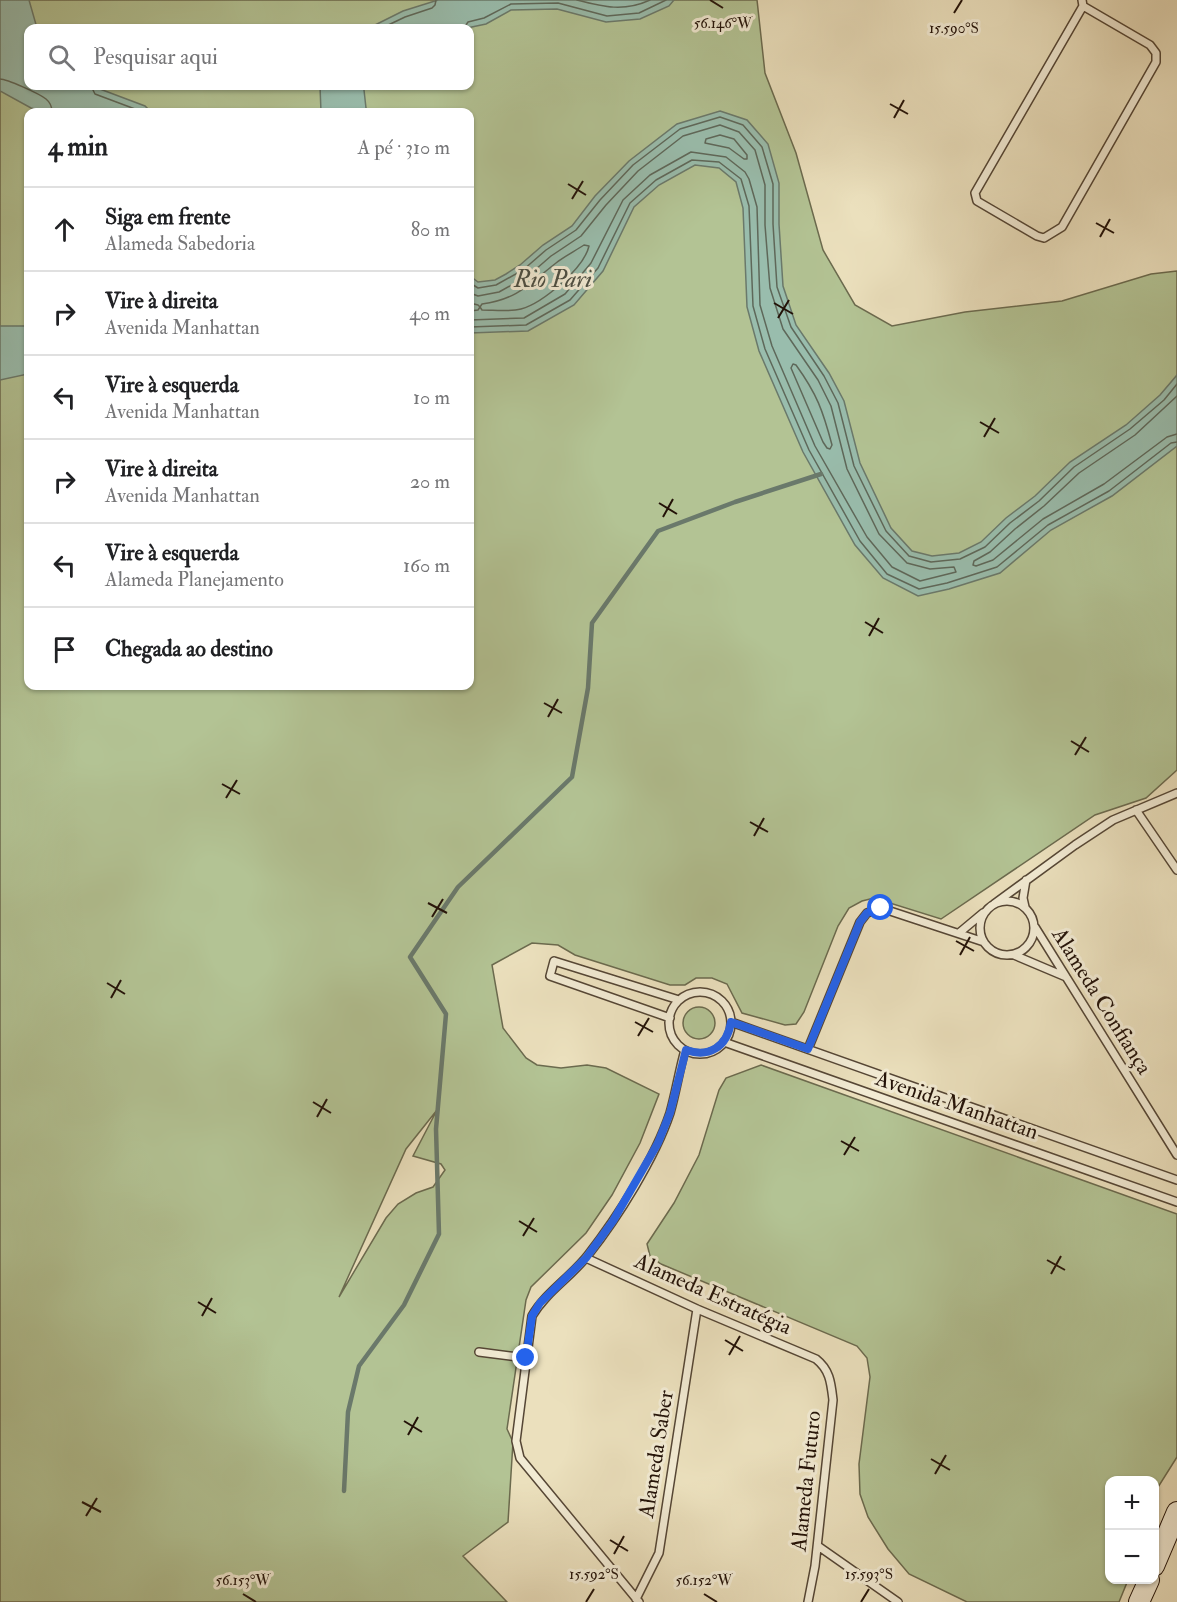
<!DOCTYPE html>
<html lang="pt">
<meta charset="utf-8">
<style>
body{margin:0;font-family:"IM FELL Double Pica",serif;background:#f2f2f2;color:#202124}
.controls{position:absolute;right:18px;bottom:18px;display:grid;overflow:hidden;border-radius:12px;box-shadow:0 2px 4px #0004}
.controls button{width:54px;height:54px;display:grid;place-items:center;padding:0;border:0;border-bottom:2px solid #e0e0e0;background:#fff;color:#202124;font:30px sans-serif}
.stop{position:absolute;width:18px;height:18px;margin:-14px;border:4px solid #2563eb;border-radius:50%;background:#fff}
.stop.end{background:#2563eb;border-color:#fff;box-shadow:0 2px 6px #0008}
.list{margin:0;padding:0;list-style:none}
h2{display:flex;justify-content:space-between;align-items:center;height:78px;margin:0;padding:0 24px;font-size:26px}
h2 small{font-size:20px;font-weight:400;color:#757577}
.list li{display:grid;grid-template-columns:39px 1fr auto;gap:18px;align-items:center;box-sizing:border-box;height:84px;padding:0 24px;border-top:2px solid #e0e0e0}
.list b{display:block;font-size:22px;white-space:nowrap}
.list p{margin:0;font-size:20px;white-space:nowrap;color:#757577}
.list em{font-size:20px;font-style:normal;color:#757577}
.icon{flex:none;width:33px;height:33px;fill:none;stroke:currentColor;stroke-width:2;stroke-linecap:round;stroke-linejoin:round}
.map{position:relative;flex:none;width:1177px;height:1602px;overflow:hidden}
.search{position:absolute;background:#fff;box-shadow:0 2px 4px #0004;left:24px;top:24px;width:450px;height:66px;display:flex;align-items:center;gap:15px;box-sizing:border-box;padding:0 21px;border-radius:12px;color:#757577;font-size:22px}
.panel{position:absolute;background:#fff;box-shadow:0 2px 4px #0004;left:24px;top:108px;width:450px;height:582px;border-radius:12px}
.map>svg:first-child{display:block}
.green{fill:#b3c394;stroke:#6b6a4e;stroke-width:1.5;fill-rule:evenodd}
.water{fill:#99bdad;stroke:#6a796b;stroke-width:1.5}
.lines{fill:none;stroke-linecap:round;stroke-linejoin:round}
.shore{stroke:#5e685a;stroke-width:1.5}
.stream{stroke:#6a796b;stroke-width:4.5}
.lane-casing{stroke:#554635;stroke-width:10}
.secondary-casing{stroke:#231208;stroke-width:22}
.lane{stroke:#f2ebd4;stroke-width:7}
.secondary{stroke:#f2ebd4;stroke-width:20}
.route{stroke:#2563eb;stroke-width:8}
.ticks{fill:none;stroke:#231208;stroke-width:2}
.labels{text-anchor:middle;dominant-baseline:central;stroke-width:6;stroke-linejoin:round;paint-order:stroke}
.street-label{font-size:22px;fill:#231208;stroke:#f2ebd4}
.water-label{font-size:24px;font-style:italic;fill:#4c4e42;stroke:#f2ebd4}
.ticks-label{font-size:15px;text-anchor:middle;fill:#231208;stroke:#f2ebd4;stroke-width:6;stroke-linejoin:round;paint-order:stroke}
</style>
<div class="map">
<svg width="1177" height="1602" viewBox="0 0 1177 1602">
<rect width="100%" height="100%" fill="#ebe0bd"/>
<filter id="stains"><feTurbulence type="fractalNoise" baseFrequency=".00333" numOctaves="4"/><feColorMatrix values="0 0 0 0 .2 0 0 0 0 .09 0 0 0 0 .02 0 0 0 .5 -.17"/></filter>
<radialGradient id="worn" r=".72"><stop offset=".6" stop-color="#630" stop-opacity="0"/><stop offset="1" stop-color="#630" stop-opacity=".3"/></radialGradient>
<path class="green" d="M 0,0 L 757,0 L 765,73 L 796,153 L 823,250 L 855,305 L 892,326 L 965,312 L 1062,301 L 1151,274 L 1177,271 L 1177,770 L 1146,798 L 1095,815 L 941,919 L 874,898 L 862,901 L 849,908 L 838,926 L 804,1012 L 796,1024 L 785,1025 L 742,1013 L 727,984 L 712,978 L 696,978 L 685,985 L 670,985 L 575,955 L 558,945 L 532,943 L 492,965 L 503,1028 L 526,1058 L 537,1065 L 561,1068 L 587,1065 L 606,1068 L 659,1094 L 640,1143 L 612,1195 L 586,1233 L 531,1287 L 526,1300 L 507,1429 L 513,1442 L 508,1522 L 463,1556 L 507,1602 L 0,1602 ZM 28,28 L 470,28 L 470,86 L 28,86 ZM 28,112 L 470,112 L 470,686 L 28,686 ZM 437,1110 L 413,1156 L 441,1164 L 445,1170 L 433,1187 L 416,1193 L 398,1204 L 386,1218 L 339,1297 L 406,1149 Z
M683 1023a16 16 0 1 1 32 0a16 16 0 1 1-32 0Z
M 761,1065 L 1177,1214 L 1177,1457 L 1155,1492 L 1154,1480 L 1110,1480 L 1110,1580 L 1128,1580 L 1119,1602 L 967,1602 L 909,1574 L 888,1549 L 868,1517 L 860,1494 L 859,1464 L 870,1377 L 867,1358 L 857,1346 L 661,1264 L 650,1256 L 647,1244 L 674,1203 L 699,1155 L 719,1090 L 726,1078 Z"/>
<path class="water" d="M 0,0 L 29,0 L 37,28 L 28,28 L 28,86 L 92,86 L 145,106 L 151,112 L 47,112 L 31,108 L 0,91 Z
M 438,0 L 674,0 L 669,6 L 640,19 L 606,22 L 557,9 L 511,10 L 486,24 L 467,28 L 369,28 L 403,11 Z
M 320,86 L 366,86 L 364,90 L 366,108 L 370,112 L 321,112 Z
M 720,111 L 747,120 L 768,144 L 779,183 L 779,224 L 783,286 L 796,325 L 829,373 L 844,401 L 860,463 L 891,528 L 912,551 L 932,556 L 959,553 L 981,542 L 1006,518 L 1035,496 L 1070,462 L 1126,425 L 1160,395 L 1177,375 L 1177,446 L 1112,496 L 1051,530 L 1000,573 L 949,589 L 918,596 L 883,578 L 855,545 L 803,452 L 759,351 L 747,307 L 743,208 L 736,182 L 719,168 L 695,165 L 659,185 L 634,207 L 603,271 L 574,305 L 528,331 L 470,333 L 470,276 L 478,282 L 495,280 L 506,274 L 520,265 L 543,245 L 572,226 L 595,196 L 629,161 L 677,124 Z
M 0,326 L 28,326 L 28,374 L 0,380 Z"/>
<g class="lines">
<path class="shore" d="M 577,0 C 604,7 624,12 650,0
M 382,28 L 405,17 L 432,8 L 435,5 L 436,0
M 464,28 L 468,22 L 484,18 L 511,4 L 558,3 L 607,16 L 639,13 L 666,0
M 0,79 C 7,79 40,94 46,99 C 51,103 52,107 52,112
M 91,86 L 95,94 L 143,112
M 720,135 L 734,139 L 747,155 L 747,159 L 744,159 L 729,148 L 705,143 L 706,139 Z
M 470,283 L 478,288 L 496,285 L 523,270 L 546,250 L 576,230 L 600,200 L 633,165 L 680,129 L 720,117 L 743,125 L 762,147 L 773,184 L 773,224 L 777,287 L 791,327 L 824,376 L 838,403 L 854,466 L 886,531 L 909,556 L 931,562 L 960,559 L 985,547 L 1010,523 L 1039,501 L 1074,467 L 1130,429 L 1164,400 L 1177,384
M 470,293 L 478,296 L 499,292 L 528,276 L 551,256 L 581,236 L 606,205 L 638,171 L 683,136 L 720,125 L 739,132 L 755,150 L 765,185 L 765,225 L 770,288 L 783,329 L 818,380 L 831,406 L 847,469 L 879,534 L 907,563 L 930,569 L 954,567 L 956,572 L 920,581 L 892,567 L 867,537 L 815,446 L 772,346 L 760,305 L 757,207 L 749,179 L 745,172 L 726,157 L 691,152 L 650,175 L 623,200 L 591,263 L 565,294 L 524,318 L 470,320
M 470,303 L 478,305 L 480,307 L 482,304 C 518,299 529,284 556,263 C 565,256 575,251 584,245 L 589,246 C 584,268 543,303 521,309 C 509,312 494,310 482,310 L 480,307 L 478,310 L 470,311
M 470,327 L 526,325 L 570,300 L 598,268 L 630,203 L 656,180 L 692,160 L 719,162 L 741,179 L 749,206 L 753,306 L 765,349 L 809,450 L 860,541 L 887,574 L 919,589 L 947,583 L 997,567 L 1048,525 L 1109,491 L 1171,443 L 1177,442
M 793,364 L 796,365 C 817,394 823,411 832,445 L 830,449 L 827,448 L 823,442 L 791,368 Z
M 1177,396 L 1135,435 L 1079,473 L 1044,506 L 1015,529 L 990,552 L 974,561 L 973,565 L 976,566 L 993,560 L 1043,519 L 1104,484 L 1167,437 L 1177,434"/>
<path class="stream" d="M 344,1491 L 348,1412 L 359,1366 L 404,1305 L 439,1234 L 436,1129 L 446,1014 L 410,957 L 458,887 L 572,777 L 588,688 L 592,623 L 658,531 L 735,502 L 821,474"/>
<defs>
<path id="lane" d="M 1082,0 L 1083,6 L 975,193 L 977,201 L 1037,236 L 1044,238 L 1062,227 L 1156,62 L 1156,53 L 1150,45 L 1083,6
M 1136,810 L 1177,870
M980 928a27 27 0 1 1 54 0a27 27 0 1 1-54 0Z
M 994,904 L 1075,845 L 1113,820 L 1177,793
M 1025,907 L 1023,898 L 1026,880
M 1035,927 L 1177,1155
M 959,933 L 983,913
M 1014,955 L 1066,977
M669 1023a31 31 0 1 1 62 0a31 31 0 1 1-62 0Z
M 670,1018 L 550,976 L 554,961 L 679,1000
M 731,1022 L 1177,1180
M 724,1042 L 1177,1202
M 808,1049 L 860,922 L 867,913 L 881,908 L 984,942
M 586,1258 L 697,1309 L 816,1359 C 830,1370 831,1383 833,1400 L 815,1566 L 808,1602
M 479,1352 L 526,1358
M 818,1546 L 898,1602
M 636,1599 L 659,1553 L 697,1309
M 639,1602 L 520,1458 L 516,1441 L 532,1316 C 546,1292 571,1277 588,1255 C 618,1217 655,1158 670,1113 C 676,1092 679,1071 685,1050"/>
<path id="secondary" d="M 1154,1566 L 1177,1512
M 1139,1602 L 1149,1580"/>
</defs>
<use href="#lane" class="lane-casing"/>
<use href="#secondary" class="secondary-casing"/>
<use href="#lane" class="lane"/>
<use href="#secondary" class="secondary"/>
</g>
<g class="lines">
<path class="route" d="M 526,1358 L 532,1316 L 540,1303 L 586,1258 L 613,1221 L 658,1143 L 670,1113 L 686,1050 C 709,1058 727,1047 731,1022 L 808,1049 L 860,922 L 867,913 L 881,908"/>
</g>
<path class="ticks" d="M 710,0 L 723,8M 954,13 L 962,0M 890,104 L 908,114M 894,118 L 904,100M 568,184 L 586,195M 572,199 L 583,181M 1096,223 L 1114,233M 1100,237 L 1110,219M 774,303 L 793,314M 778,318 L 789,300M 980,422 L 999,433M 984,437 L 995,418M 659,503 L 677,514M 663,517 L 673,499M 865,622 L 883,633M 869,636 L 879,618M 544,703 L 562,713M 548,717 L 558,699M 1071,741 L 1089,752M 1075,755 L 1086,737M 222,784 L 240,794M 226,798 L 237,780M 750,822 L 768,832M 754,836 L 764,818M 428,903 L 447,913M 432,917 L 443,899M 956,941 L 974,951M 960,955 L 970,937M 107,983 L 125,994M 111,998 L 121,980M 635,1022 L 653,1032M 638,1036 L 649,1018M 313,1102 L 331,1113M 317,1117 L 327,1099M 841,1141 L 859,1151M 844,1155 L 855,1137M 519,1221 L 537,1232M 523,1236 L 534,1218M 1047,1260 L 1065,1270M 1051,1274 L 1061,1256M 198,1302 L 216,1313M 202,1316 L 212,1298M 725,1340 L 743,1351M 729,1355 L 740,1336M 404,1421 L 422,1432M 408,1435 L 418,1417M 931,1459 L 950,1470M 935,1474 L 946,1455M 82,1502 L 101,1512M 86,1516 L 97,1498M 610,1540 L 628,1551M 614,1554 L 624,1536M 243,1594 L 256,1602M 704,1594 L 717,1602M 586,1602 L 594,1589M 861,1602 L 869,1589"/>
<g class="labels">
<g class="street-label">
<text transform="translate(1102 1001) rotate(58)">Alameda Confiança</text>
<text transform="translate(957 1105) rotate(19)">Avenida Manhattan</text>
<text transform="translate(713 1294) rotate(24)">Alameda Estratégia</text>
<text transform="translate(656 1454) rotate(-81)">Alameda Saber</text>
<text transform="translate(806 1481) rotate(-84)">Alameda Futuro</text>
</g>
<g class="water-label">
<text x="553" y="279">Rio Pari</text>
</g>
</g>
<g class="ticks-label">
<text x="723" y="28">56.146°W</text>
<text x="954" y="33">15.590°S</text>
<text x="594" y="1579">15.592°S</text>
<text x="869" y="1579">15.593°S</text>
<text x="243" y="1585">56.153°W</text>
<text x="704" y="1585">56.152°W</text>
</g>
<rect width="100%" height="100%" filter="url(#stains)"/>
<rect width="100%" height="100%" fill="url(#worn)"/>
</svg>
<div class="controls">
<button>+</button>
<button>−</button>
</div>
<div class="stop" style="left:881px;top:908px"></div>
<div class="stop end" style="left:526px;top:1358px"></div>
<div class="search"><svg class="icon" aria-label="search" viewBox="0 0 24 24"><circle cx="10" cy="10" r="6"/><path d="M15 15l6 6"/></svg>Pesquisar aqui</div>
<section class="panel">
<h2>4 min<small>A pé · 310 m</small></h2>
<ul class="list">
<li><svg class="icon" aria-label="ahead" viewBox="0 0 24 24"><path d="M12 20V5M6 11l6-6 6 6"/></svg><div><b>Siga em frente</b><p>Alameda Sabedoria</p></div><em>80 m</em></li>
<li><svg class="icon" aria-label="right" viewBox="0 0 24 24"><path d="M7 20v-9h11M14 6l5 5-5 5"/></svg><div><b>Vire à direita</b><p>Avenida Manhattan</p></div><em>40 m</em></li>
<li><svg class="icon" aria-label="left" viewBox="0 0 24 24"><path d="M17 20v-9H6M10 6l-5 5 5 5"/></svg><div><b>Vire à esquerda</b><p>Avenida Manhattan</p></div><em>10 m</em></li>
<li><svg class="icon" aria-label="right" viewBox="0 0 24 24"><path d="M7 20v-9h11M14 6l5 5-5 5"/></svg><div><b>Vire à direita</b><p>Avenida Manhattan</p></div><em>20 m</em></li>
<li><svg class="icon" aria-label="left" viewBox="0 0 24 24"><path d="M17 20v-9H6M10 6l-5 5 5 5"/></svg><div><b>Vire à esquerda</b><p>Alameda Planejamento</p></div><em>160 m</em></li>
<li><svg class="icon" aria-label="arrive" viewBox="0 0 24 24"><path d="M6 21V4h12l-3 4 3 4H6"/></svg><div><b>Chegada ao destino</b></div></li>
</ul>
</section>
</div>
